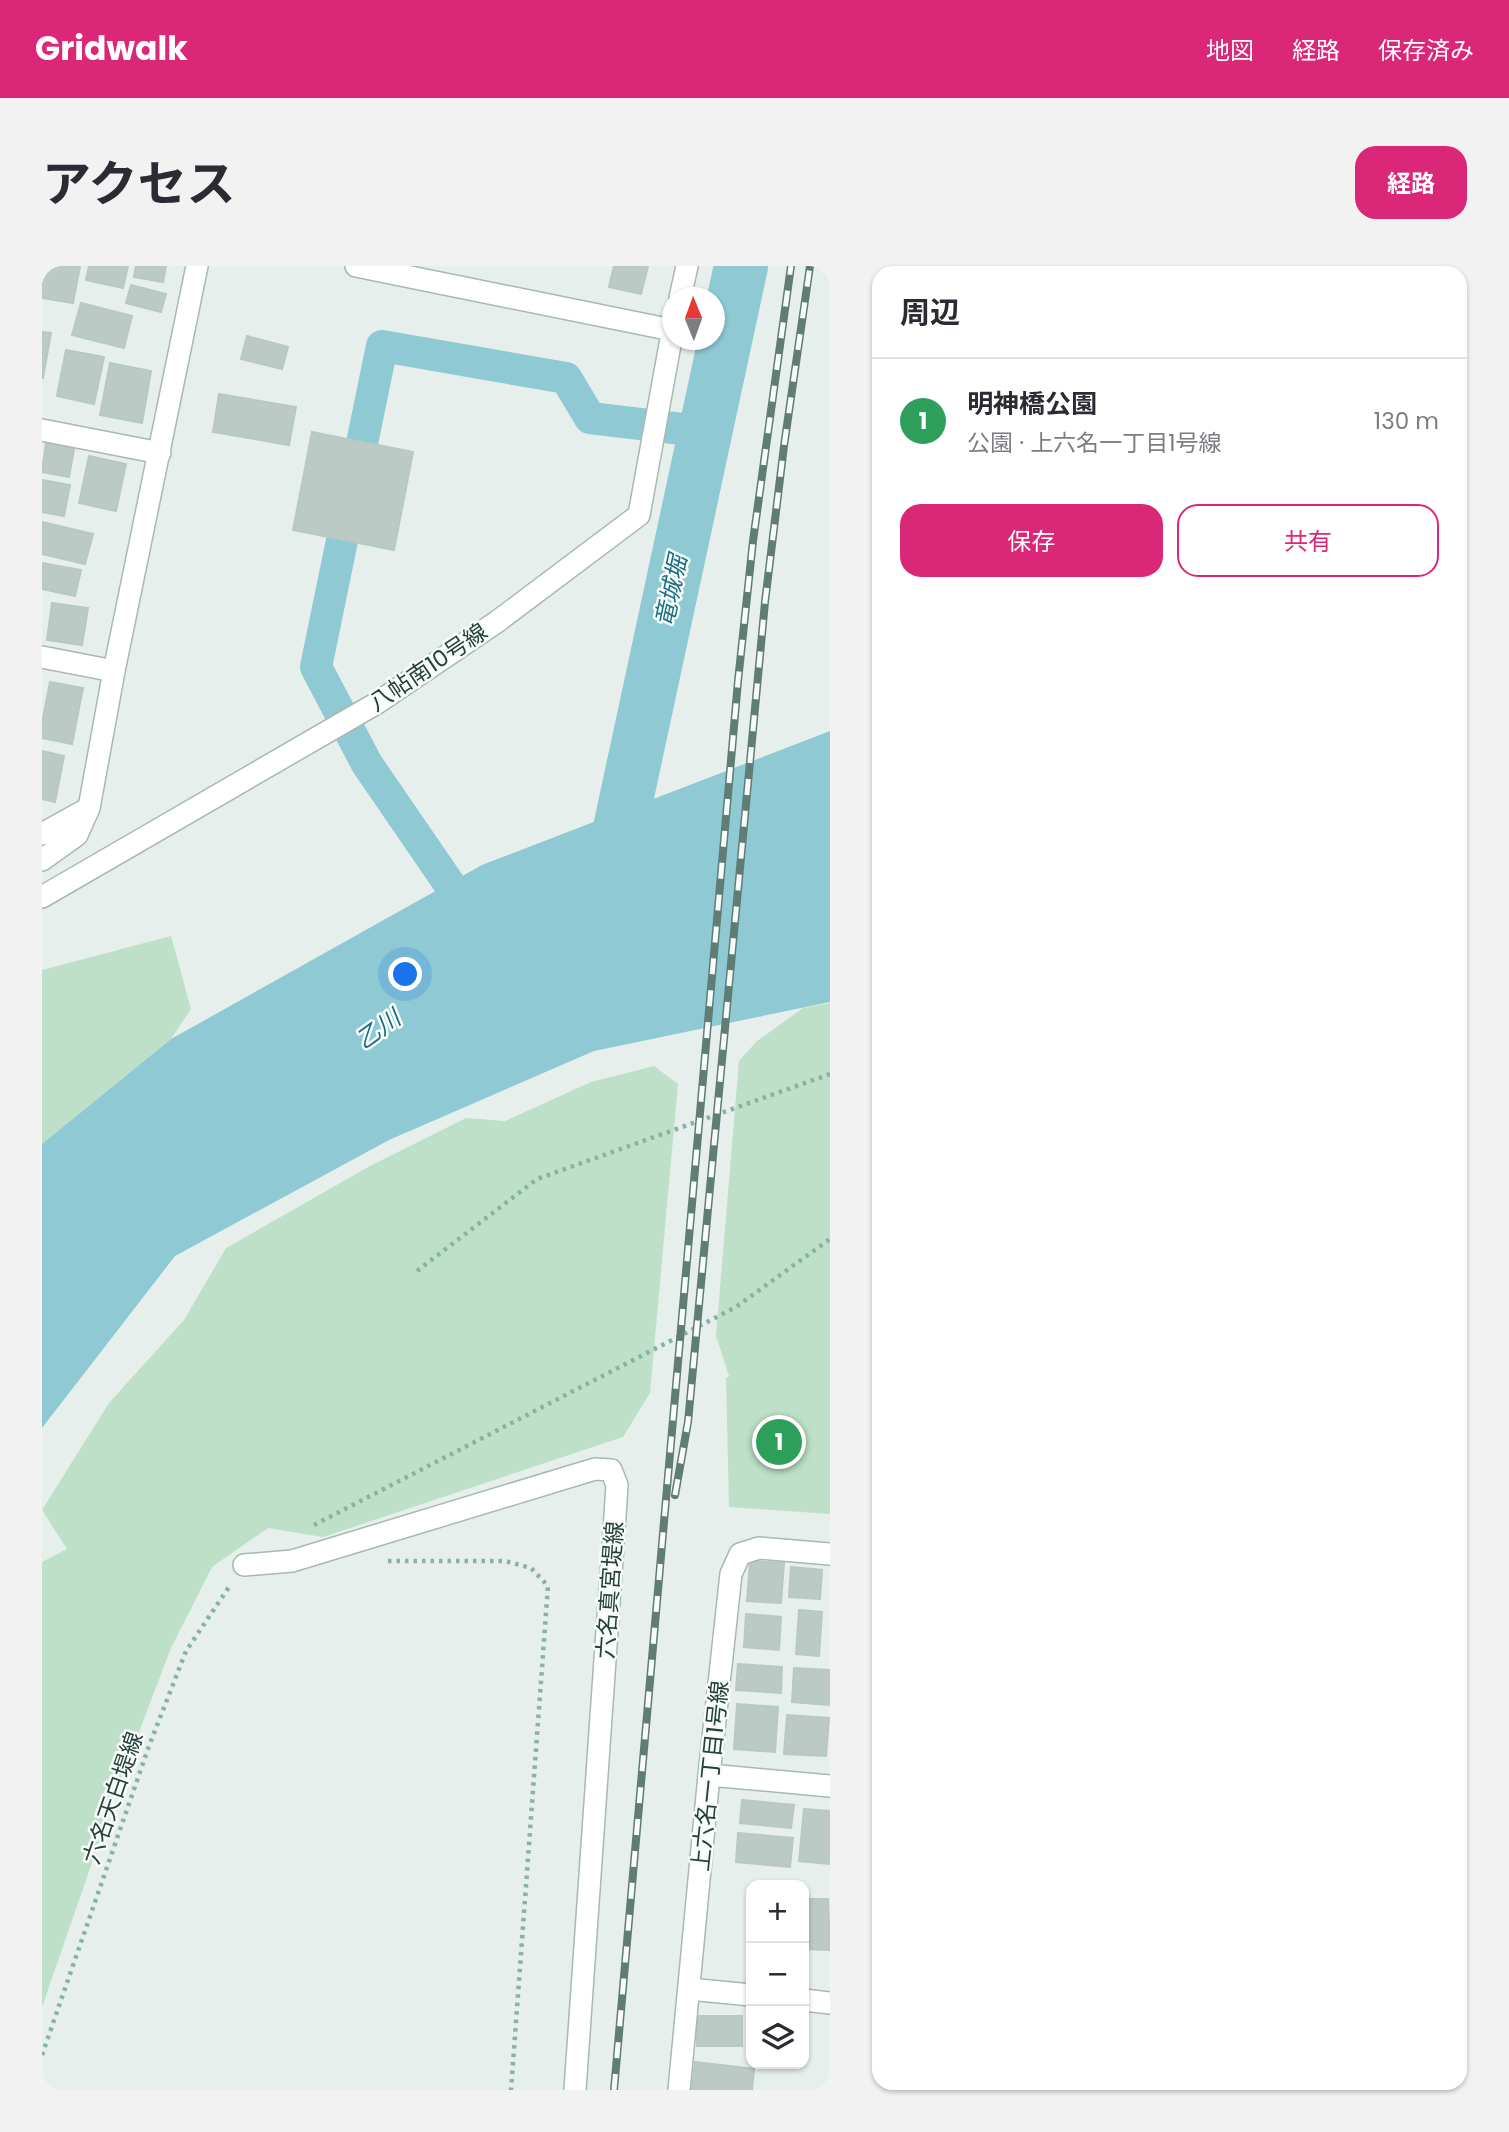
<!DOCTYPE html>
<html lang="ja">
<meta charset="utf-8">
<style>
body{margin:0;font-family:Poppins,"Noto Sans JP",sans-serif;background:#f2f2f3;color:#2b2b33}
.controls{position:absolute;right:21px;bottom:21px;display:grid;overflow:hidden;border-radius:14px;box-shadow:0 2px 5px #0004}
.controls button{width:63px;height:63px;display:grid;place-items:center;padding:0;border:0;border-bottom:2px solid #e1e1e2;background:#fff;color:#2b2b33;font:35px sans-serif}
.compass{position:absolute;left:620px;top:21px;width:63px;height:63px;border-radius:50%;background:#fff;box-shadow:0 2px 5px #0004;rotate:359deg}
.you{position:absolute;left:364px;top:709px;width:24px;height:24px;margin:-18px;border:5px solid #fff;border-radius:50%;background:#1a73e8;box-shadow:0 0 0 10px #1a73e833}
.badge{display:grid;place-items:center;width:46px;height:46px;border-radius:50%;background:#db2777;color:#fff;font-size:23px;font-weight:700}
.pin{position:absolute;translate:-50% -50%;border:4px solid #fff;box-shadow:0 2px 7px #0006}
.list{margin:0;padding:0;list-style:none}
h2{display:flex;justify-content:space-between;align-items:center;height:91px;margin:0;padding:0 28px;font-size:30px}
h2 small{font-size:23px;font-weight:400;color:#7c7c81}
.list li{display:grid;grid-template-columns:46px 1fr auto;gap:21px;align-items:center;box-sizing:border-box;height:126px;padding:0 28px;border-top:2px solid #e1e1e2}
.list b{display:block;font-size:26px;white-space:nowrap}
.list p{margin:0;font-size:23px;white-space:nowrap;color:#7c7c81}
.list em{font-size:23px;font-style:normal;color:#7c7c81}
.actions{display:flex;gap:14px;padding:21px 28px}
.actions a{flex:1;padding:16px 0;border:2px solid #db2777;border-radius:21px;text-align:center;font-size:24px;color:#db2777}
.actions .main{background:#db2777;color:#fff}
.icon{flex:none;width:38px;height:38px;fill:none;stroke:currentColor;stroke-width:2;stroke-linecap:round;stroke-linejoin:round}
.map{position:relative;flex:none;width:788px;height:1824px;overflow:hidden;border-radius:21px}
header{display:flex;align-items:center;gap:42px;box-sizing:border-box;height:98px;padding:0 35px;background:#db2777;color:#fff}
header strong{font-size:33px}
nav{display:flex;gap:38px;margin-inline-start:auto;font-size:24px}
.intro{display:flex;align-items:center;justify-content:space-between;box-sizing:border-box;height:168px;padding:0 42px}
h1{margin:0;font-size:49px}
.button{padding:18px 32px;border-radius:21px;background:#db2777;color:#fff;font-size:24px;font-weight:700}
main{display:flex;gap:42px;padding:0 42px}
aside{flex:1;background:#fff;border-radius:21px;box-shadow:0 2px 5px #0004}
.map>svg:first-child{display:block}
.green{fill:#bfe0c8}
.water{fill:#8ec9d4}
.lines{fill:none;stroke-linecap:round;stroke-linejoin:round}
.canal{stroke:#8ec9d4;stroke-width:32}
.river{stroke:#8ec9d4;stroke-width:54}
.building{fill:#bbcac4;stroke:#b8c9c2;stroke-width:2}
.minor-casing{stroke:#a8b8b2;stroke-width:24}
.path{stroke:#86b3a5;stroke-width:4.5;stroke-dasharray:3.5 5;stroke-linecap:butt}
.minor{stroke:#fff;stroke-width:21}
.rail-casing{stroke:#5f7d75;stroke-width:8}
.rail{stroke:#f7fbf9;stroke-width:5;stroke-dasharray:16;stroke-linecap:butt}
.labels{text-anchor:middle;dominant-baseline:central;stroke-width:5;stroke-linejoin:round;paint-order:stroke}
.street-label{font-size:23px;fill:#24423a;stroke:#f7fbf9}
.water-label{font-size:24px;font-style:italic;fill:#1c6f80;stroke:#f7fbf9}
</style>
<header>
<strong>Gridwalk</strong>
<nav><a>地図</a><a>経路</a><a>保存済み</a></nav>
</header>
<div class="intro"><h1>アクセス</h1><a class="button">経路</a></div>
<main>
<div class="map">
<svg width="788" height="1824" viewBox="0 0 788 1824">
<rect width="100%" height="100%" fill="#e6efeb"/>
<path class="green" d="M 129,670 L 149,743 L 129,773 L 0,878 L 0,704 Z
M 788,737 L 788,1248 L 687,1241 L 684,1112 L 687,1110 L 674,1070 L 697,795 L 715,775 L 761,742 Z
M 612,800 L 636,818 L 608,1127 L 581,1171 L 281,1271 L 226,1262 L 170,1301 L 129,1382 L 78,1516 L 0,1741 L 0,1296 L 25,1283 L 0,1244 L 67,1137 L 142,1054 L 184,982 L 328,900 L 424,852 L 463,855 L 549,816 Z"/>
<path class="water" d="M 788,465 L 788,736 L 552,785 L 347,874 L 133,990 L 0,1162 L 0,878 L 129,773 L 440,599 Z"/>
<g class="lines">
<path class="canal" d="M 432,654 L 325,498 L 274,401 L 340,80 L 524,112 L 548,152 L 665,166"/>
<path class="river" d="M 566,618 L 699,0"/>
</g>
<path class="building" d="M 0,0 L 38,0 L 31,37 L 0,32 Z
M 47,0 L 86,0 L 81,22 L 44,14 Z
M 94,0 L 124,0 L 121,16 L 92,11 Z
M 572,0 L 606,0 L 599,28 L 567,21 Z
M 89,19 L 124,28 L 119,46 L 84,37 Z
M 39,37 L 90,50 L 82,82 L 30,69 Z
M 0,66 L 9,67 L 1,112 L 0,112 Z
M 205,70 L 246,81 L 240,103 L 199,93 Z
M 24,84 L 62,91 L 52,138 L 15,130 Z
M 68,97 L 109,105 L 100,157 L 58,149 Z
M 177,128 L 254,141 L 247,179 L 171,166 Z
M 270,166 L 371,186 L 352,284 L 251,264 Z
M 4,177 L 32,183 L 27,211 L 0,206 Z
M 47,190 L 84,198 L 74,245 L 37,237 Z
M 0,214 L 28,219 L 22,250 L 0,246 Z
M 0,256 L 51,268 L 43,298 L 0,288 Z
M 0,297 L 39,304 L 33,330 L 0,323 Z
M 10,337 L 46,342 L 40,379 L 5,374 Z
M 8,416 L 41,422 L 30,478 L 0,472 L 0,457 Z
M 0,485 L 22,490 L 13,536 L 0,533 Z
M 708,1295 L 742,1297 L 739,1337 L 705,1335 Z
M 749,1301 L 780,1304 L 778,1333 L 747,1331 Z
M 757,1344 L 780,1346 L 777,1390 L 754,1388 Z
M 704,1348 L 739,1351 L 737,1384 L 702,1381 Z
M 696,1398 L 740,1401 L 739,1427 L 694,1424 Z
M 752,1402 L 788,1404 L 788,1439 L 750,1436 Z
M 695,1438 L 736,1441 L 733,1486 L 692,1483 Z
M 745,1449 L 787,1452 L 784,1490 L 742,1488 Z
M 700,1534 L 752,1539 L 749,1562 L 698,1557 Z
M 762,1543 L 788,1545 L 788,1598 L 757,1595 Z
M 696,1567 L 751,1572 L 748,1601 L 694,1596 Z
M 762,1633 L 786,1633 L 788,1684 L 762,1683 Z
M 655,1750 L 700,1750 L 700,1780 L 655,1780 Z
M 653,1796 L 712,1803 L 710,1824 L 650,1824 Z"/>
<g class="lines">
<defs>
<path id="minor" d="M 314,0 L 630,64
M 638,32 L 645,0
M 0,164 L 118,187
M 0,391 L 72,405
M 0,568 L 47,542
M 0,594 L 35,569 L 47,542 L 72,405 L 155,0
M 0,631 L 335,437 L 456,355 L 597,249 L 631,62
M 202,1299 L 250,1295 L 553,1203 L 569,1204 L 575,1219 L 572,1265 L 533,1824
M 667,1509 L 788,1520
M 647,1723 L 709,1729
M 762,1734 L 788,1737
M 637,1824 L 667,1509 L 689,1308 L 698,1288 L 717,1282 L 788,1288"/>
</defs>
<use href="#minor" class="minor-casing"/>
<path class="path" d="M 375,1005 L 495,913 L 788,808
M 272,1259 L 694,1041 L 788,973
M 346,1295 L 463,1295 L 489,1302 L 506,1320 L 469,1824
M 0,1789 L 107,1480 L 144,1385 L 189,1318"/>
<use href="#minor" class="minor"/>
<defs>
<path id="rail" d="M 633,1229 L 646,1156 L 723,336 L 742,180 L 768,0
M 572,1824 L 696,415 L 711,275 L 749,0"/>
</defs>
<use href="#rail" class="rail-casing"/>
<use href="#rail" class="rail"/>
</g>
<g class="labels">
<g class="street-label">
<text transform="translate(386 401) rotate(-34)">八帖南10号線</text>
<text transform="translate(568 1324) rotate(-86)">六名真宮堤線</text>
<text transform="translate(668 1510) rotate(-84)">上六名一丁目1号線</text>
<text transform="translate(71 1532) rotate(-71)">六名天白堤線</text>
</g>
<g class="water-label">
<text transform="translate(629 325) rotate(-78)">竜城堀</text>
<text transform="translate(336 763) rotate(-36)">乙川</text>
</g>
</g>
</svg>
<div class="controls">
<button>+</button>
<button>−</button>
<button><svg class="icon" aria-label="layers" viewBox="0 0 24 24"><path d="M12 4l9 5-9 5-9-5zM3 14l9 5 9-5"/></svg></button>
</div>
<svg class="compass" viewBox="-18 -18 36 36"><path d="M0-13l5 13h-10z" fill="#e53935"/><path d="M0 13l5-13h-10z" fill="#7c7c81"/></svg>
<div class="you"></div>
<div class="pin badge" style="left:737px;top:1176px;background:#2e9e5b">1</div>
</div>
<aside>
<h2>周辺<small></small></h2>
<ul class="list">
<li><span class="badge" style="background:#2e9e5b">1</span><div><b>明神橋公園</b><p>公園 · 上六名一丁目1号線</p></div><em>130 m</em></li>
</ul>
<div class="actions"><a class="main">保存</a><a>共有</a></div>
</aside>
</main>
